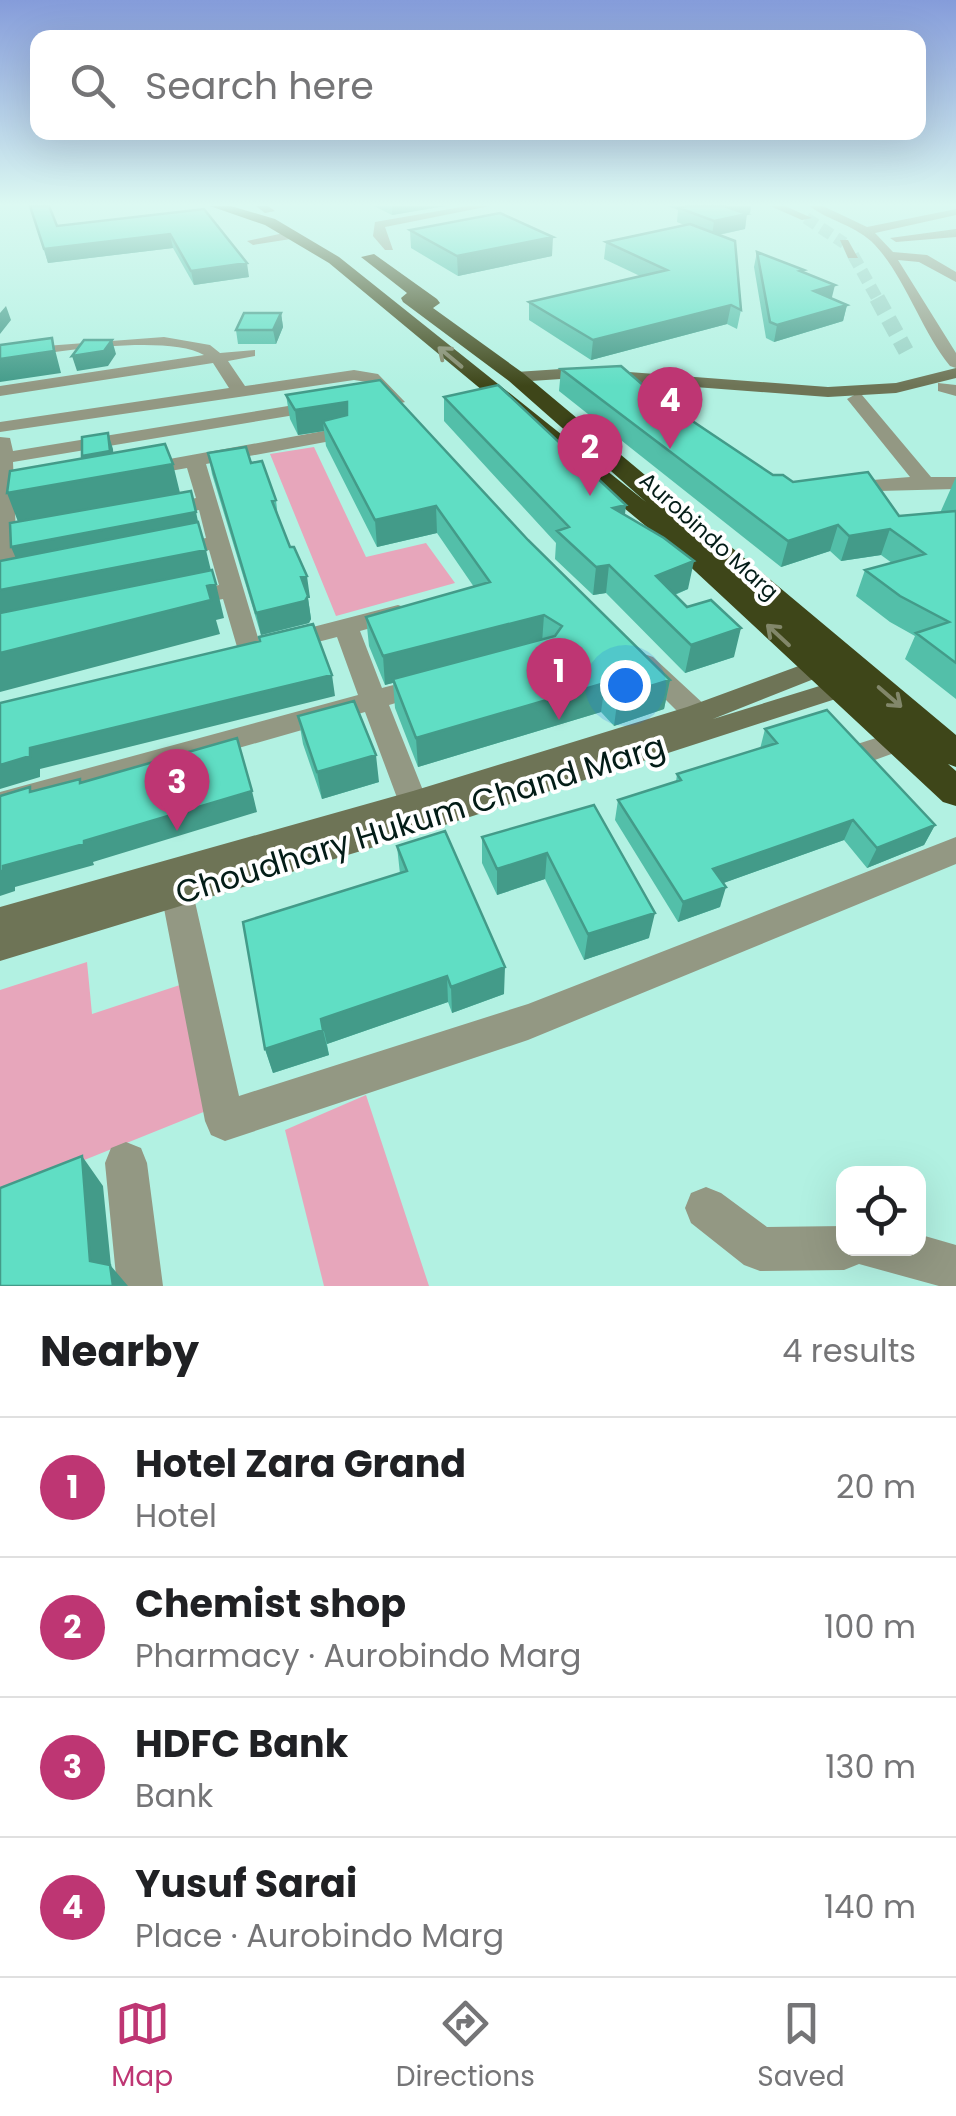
<!DOCTYPE html>
<meta charset="utf-8">
<style>
body{margin:0;font-family:Poppins,sans-serif;background:#f6f6f6;color:#202124}
.controls{position:absolute;right:30px;bottom:30px;display:grid;overflow:hidden;border-radius:20px;box-shadow:0 10px 40px #0002}
.controls button{width:90px;height:90px;display:grid;place-items:center;padding:0;border:0;border-bottom:2px solid #e0e0e0;background:#fff;color:#202124;font:50px sans-serif}
.you{position:absolute;left:625px;top:685px;width:35px;height:35px;margin:-25px;border:8px solid #fff;border-radius:50%;background:#1a73e8;box-shadow:0 0 0 15px #1a73e833}
.badge{display:grid;place-items:center;width:65px;height:65px;border-radius:50%;background:#be3673;color:#fff;font-size:32px;font-weight:700}
.pin{position:absolute;translate:-50% -82px;filter:drop-shadow(0 2px 5px #0008)}
.pin::after{content:'';position:absolute;top:52px;width:35px;height:30px;background:inherit;clip-path:polygon(0 0,100% 0,50% 100%)}
.list{margin:0;padding:0;list-style:none}
h2{display:flex;justify-content:space-between;align-items:center;height:130px;margin:0;padding:0 40px;font-size:42px}
h2 small{font-size:32px;font-weight:400;color:#757577}
.list li{display:grid;grid-template-columns:65px 1fr auto;gap:30px;align-items:center;box-sizing:border-box;height:140px;padding:0 40px;border-top:2px solid #e0e0e0}
.list b{display:block;font-size:38px;white-space:nowrap}
.list p{margin:0;font-size:32px;white-space:nowrap;color:#757577}
.list em{font-size:32px;font-style:normal;color:#757577}
.icon{flex:none;width:55px;height:55px;fill:none;stroke:currentColor;stroke-width:2;stroke-linecap:round;stroke-linejoin:round}
.map{position:relative;flex:none;width:956px;height:1286px;overflow:hidden}
.search{position:absolute;background:#fff;box-shadow:0 10px 40px #0002;left:30px;right:30px;top:30px;height:110px;display:flex;align-items:center;gap:25px;box-sizing:border-box;padding:0 35px;border-radius:20px;color:#757577;font-size:38px}
.sheet{height:690px;background:#fff}
nav{display:flex;justify-content:space-around;align-items:center;box-sizing:border-box;height:140px;border-top:2px solid #e0e0e0;background:#fff;font-size:28px;color:#757577}
nav a{display:grid;justify-items:center;gap:5px}
nav .on{color:#be3673}
.map>svg:first-child{display:block}
.green{fill:#e7a6bb}
.lines{fill:none;stroke-linecap:round;stroke-linejoin:round}
.street-tunnel-far1{stroke:#98d1c4;stroke-width:12;stroke-dasharray:12 6;stroke-linecap:butt}
.street-tunnel{stroke:#98d1c4;stroke-width:16;stroke-dasharray:16 8;stroke-linecap:butt}
.street{fill:#939883;fill-rule:evenodd}
.secondary{fill:#6e7456;fill-rule:evenodd}
.highway{fill:#3e4619;fill-rule:evenodd}
.wall{fill:#53bfa9}
.shaded-wall{fill:#439b89}
.building{fill:#60dec4;stroke:#439b89;stroke-width:2.5}
.oneway{stroke:#82876a}
.labels{text-anchor:middle;dominant-baseline:central;stroke-width:8;stroke-linejoin:round;paint-order:stroke}
.far-street-label{font-size:22px;fill:#031c17;stroke:#fff}
.near-street-label{font-size:32px;fill:#031c17;stroke:#fff}
</style>
<div class="map">
<svg width="956" height="1286" viewBox="0 0 956 1286">
<rect width="100%" height="100%" fill="#b2f1e2"/>
<path class="green" d="M 314,447 L 366,557 L 426,543 L 455,583 L 336,616 L 270,454 Z
M 87,962 L 92,1014 L 192,981 L 206,1111 L 0,1194 L 0,990 Z
M 366,1095 L 429,1286 L 324,1286 L 285,1130 Z"/>
<g class="lines">
<path class="street-tunnel-far1" d="M 806,218 L 844,243
M 853,255 L 878,300"/>
<path class="street-tunnel" d="M 877,298 L 906,351"/>
<path class="street" d="M 467,206 L 490,206 L 385,227 L 393,250 L 385,250 L 373,236 L 375,222 Z
M 770,206 L 785,206 L 812,218 L 802,220 Z
M 809,206 L 823,206 L 867,227 L 956,209 L 956,215 L 875,233 L 893,252 L 927,255 L 956,272 L 956,282 L 919,262 L 898,260 L 956,353 L 956,368 L 950,366 C 920,329 904,273 871,241 C 853,225 828,220 809,206 Z
M 956,229 L 956,237 L 896,242 L 890,238 Z
M 293,231 L 297,238 L 253,245 L 247,241 Z
M 840,240 L 848,240 L 858,258 L 848,258 Z
M 164,337 L 210,345 L 220,353 L 255,350 L 255,356 L 228,361 L 245,386 L 354,370 L 378,374 L 405,402 L 390,406 L 367,382 L 354,380 L 0,432 L 0,422 L 229,388 L 213,363 L 0,396 L 0,386 L 204,355 C 166,333 46,353 0,360 L 0,350 L 19,348 Z
M 938,383 L 956,385 L 956,396 L 938,391 Z
M 856,394 L 862,395 L 931,477 L 956,477 L 956,489 L 840,492 L 837,488 L 847,482 L 910,477 L 847,399 Z
M 319,401 L 325,402 L 325,410 L 13,462 L 18,585 L 14,590 L 0,591 L 0,437 L 10,438 L 13,451 Z
M 340,428 L 347,430 L 347,438 L 206,464 L 262,651 L 249,659 L 240,657 L 223,599 L 186,606 L 174,599 L 178,594 L 219,585 L 209,550 L 171,558 L 160,551 L 163,546 L 206,538 L 199,510 L 162,517 L 152,511 L 155,507 L 196,498 L 187,468 L 142,476 L 132,470 L 142,464 Z
M 398,605 L 407,608 L 410,613 L 407,618 L 360,631 L 382,688 L 424,677 L 433,680 L 437,686 L 433,692 L 389,705 L 428,803 L 424,811 L 413,815 L 402,811 L 365,712 L 0,816 L 0,792 L 358,695 L 337,637 L 287,650 L 275,642 L 278,636 Z
M 644,654 L 653,657 L 707,707 L 711,714 L 707,721 L 687,721 L 635,669 L 631,663 Z
M 898,731 L 908,734 L 912,741 L 908,748 L 861,765 L 851,762 L 847,754 L 851,746 Z
M 956,837 L 956,864 L 528,1040 L 225,1141 L 211,1135 L 205,1121 L 161,893 L 165,883 L 177,879 L 189,883 L 193,893 L 239,1096 L 528,1004 Z
M 126,1142 L 141,1148 L 147,1163 L 163,1286 L 117,1286 L 105,1163 L 111,1148 Z
M 706,1187 L 721,1193 L 767,1227 L 844,1226 L 844,1248 L 918,1248 L 918,1234 L 956,1245 L 956,1286 L 939,1286 L 859,1264 L 844,1270 L 760,1271 L 744,1265 L 691,1223 L 685,1208 L 691,1193 Z"/>
<path class="secondary" d="M 256,206 L 268,206 L 275,211 L 265,213 Z
M 576,368 L 828,387 L 896,383 L 956,368 L 956,378 L 896,393 L 828,397 L 576,378 L 516,382 L 508,377 L 516,372 Z
M 815,660 L 828,669 L 824,675 L 713,719 L 839,680 L 848,683 L 852,689 L 848,695 L 420,833 L 0,961 L 0,907 L 413,791 L 687,707 Z"/>
<path class="highway" d="M 210,206 L 231,206 L 275,219 L 339,257 L 646,502 L 509,381 L 403,302 L 401,298 L 407,293 L 361,257 L 374,254 L 437,299 L 440,303 L 433,308 L 523,373 L 956,735 L 956,767 L 948,764 L 956,771 L 956,806 L 943,802 L 653,532 L 329,263 L 265,225 Z"/>
</g>
<path class="wall" d="M 30,206 L 57,226 L 204,209 L 249,277 L 194,285 L 173,248 L 48,263 Z
M 374,206 L 445,206 L 392,215 Z
M 668,206 L 751,206 L 750,213 L 746,214 L 745,229 L 719,235 L 741,310 L 737,329 L 727,324 L 591,360 L 529,320 L 529,302 L 640,276 L 604,259 L 606,242 L 684,225 L 677,222 L 678,210 Z
M 410,230 L 552,256 L 458,276 L 411,248 Z
M 757,252 L 804,270 L 803,273 L 831,298 L 847,305 L 843,321 L 774,342 L 766,338 L 754,267 Z
M 281,313 L 283,327 L 276,344 L 238,344 L 236,330 Z
M 561,369 L 658,398 L 773,475 L 899,516 L 940,513 L 956,477 L 956,699 L 905,659 L 915,636 L 890,622 L 856,596 L 865,570 L 892,563 L 881,555 L 841,561 L 830,551 L 781,567 L 559,391 Z
M 286,395 L 528,540 L 670,680 L 664,709 L 614,726 L 601,712 L 418,767 L 395,708 L 393,683 L 385,685 L 369,646 L 366,617 L 474,587 L 437,533 L 377,547 L 326,446 L 324,431 L 298,435 L 290,419 Z
M 444,397 L 625,515 L 688,589 L 675,595 L 734,657 L 685,673 L 606,593 L 593,595 L 555,559 L 556,543 L 444,421 Z
M 208,453 L 251,463 L 276,500 L 278,518 L 310,598 L 308,598 L 311,619 L 309,623 L 261,635 L 212,474 Z
M 298,716 L 379,782 L 322,799 L 303,744 Z
M 765,729 L 935,825 L 924,845 L 867,868 L 844,840 L 723,883 L 720,907 L 678,922 L 615,820 L 618,800 L 676,782 L 677,774 L 760,749 Z
M 594,805 L 649,938 L 584,960 L 545,879 L 497,895 L 482,863 L 482,837 Z
M 397,846 L 504,994 L 452,1013 L 448,1002 L 327,1044 L 329,1055 L 273,1073 L 265,1049 L 400,874 Z"/>
<path class="shaded-wall" d="M 392,206 L 445,206 L 392,215 Z
M 721,206 L 751,206 L 750,213 L 719,219 Z
M 747,214 L 745,229 L 712,236 L 714,221 Z
M 170,234 L 173,248 L 48,263 L 44,249 Z
M 553,237 L 552,256 L 458,276 L 457,256 Z
M 247,263 L 249,277 L 194,285 L 191,271 Z
M 835,285 L 831,301 L 814,291 Z
M 731,305 L 727,324 L 591,360 L 593,340 Z
M 847,305 L 843,321 L 774,342 L 777,325 Z
M 6,306 L 11,320 L 0,334 L 0,313 Z
M 281,313 L 283,327 L 276,344 L 273,330 Z
M 52,338 L 61,373 L 0,382 L 0,359 Z
M 112,340 L 116,354 L 108,366 L 77,371 L 72,356 Z
M 347,402 L 349,427 L 323,421 L 324,431 L 298,435 L 295,410 Z
M 108,433 L 113,449 L 114,467 L 88,472 L 82,456 Z
M 173,464 L 181,497 L 20,527 L 7,493 Z
M 626,505 L 623,532 L 613,508 Z
M 436,506 L 437,533 L 377,547 L 375,520 Z
M 196,512 L 201,535 L 21,570 L 11,547 Z
M 838,525 L 830,551 L 781,567 L 788,541 Z
M 890,529 L 881,555 L 841,561 L 849,536 Z
M 206,550 L 214,583 L 0,627 L 0,590 Z
M 694,561 L 688,589 L 651,604 L 656,576 Z
M 609,565 L 606,593 L 593,595 L 596,567 Z
M 307,576 L 310,598 L 308,598 L 311,619 L 309,623 L 261,635 L 256,613 L 301,577 Z
M 216,584 L 224,618 L 216,620 L 220,634 L 0,692 L 0,653 Z
M 544,615 L 542,643 L 385,685 L 383,656 Z
M 741,628 L 734,657 L 685,673 L 691,645 Z
M 332,675 L 335,696 L 40,769 L 40,777 L 0,789 L 0,765 L 30,748 Z
M 670,680 L 664,709 L 614,726 L 618,696 Z
M 605,683 L 601,712 L 418,767 L 416,738 Z
M 376,755 L 379,782 L 322,799 L 317,772 Z
M 252,791 L 257,812 L 93,862 L 94,865 L 15,887 L 15,891 L 0,896 L 0,871 L 3,866 Z
M 853,820 L 844,840 L 707,889 L 713,869 Z
M 935,825 L 924,845 L 867,868 L 877,848 Z
M 547,853 L 545,879 L 497,895 L 497,869 Z
M 726,887 L 720,907 L 678,922 L 683,902 Z
M 655,913 L 649,938 L 584,960 L 588,934 Z
M 505,967 L 504,994 L 452,1013 L 451,987 Z
M 447,976 L 448,1002 L 327,1044 L 321,1019 Z
M 323,1030 L 329,1055 L 273,1073 L 265,1049 Z
M 82,1156 L 103,1186 L 111,1266 L 128,1286 L 113,1286 L 90,1261 Z"/>
<path class="building" d="M 30,206 L 49,206 L 57,226 L 204,209 L 247,263 L 191,271 L 170,234 L 44,249 Z
M 688,206 L 724,206 L 747,214 L 714,221 L 679,208 Z
M 500,213 L 553,237 L 457,256 L 410,230 Z
M 690,224 L 735,241 L 741,310 L 731,305 L 593,340 L 529,302 L 667,270 L 606,242 Z
M 757,252 L 804,270 L 800,271 L 835,285 L 814,291 L 847,305 L 777,325 L 770,322 Z
M 244,313 L 281,313 L 273,330 L 236,330 Z
M 52,338 L 54,351 L 0,359 L 0,345 Z
M 84,340 L 112,340 L 104,351 L 72,356 Z
M 621,366 L 658,398 L 773,475 L 783,475 L 793,482 L 868,472 L 899,516 L 956,511 L 956,663 L 916,633 L 949,622 L 900,596 L 865,570 L 925,554 L 890,529 L 849,536 L 838,525 L 788,541 L 561,369 Z
M 380,380 L 528,540 L 670,680 L 618,696 L 605,683 L 416,738 L 393,679 L 555,636 L 562,626 L 544,615 L 383,656 L 366,617 L 490,582 L 436,506 L 375,520 L 323,421 L 347,415 L 347,402 L 295,410 L 286,395 Z
M 498,385 L 626,505 L 613,508 L 664,538 L 694,561 L 656,576 L 687,607 L 711,600 L 741,628 L 691,645 L 609,565 L 596,567 L 557,531 L 569,527 L 444,397 Z
M 108,433 L 110,451 L 82,456 L 82,437 Z
M 165,444 L 173,464 L 7,493 L 10,471 Z
M 246,447 L 251,463 L 262,461 L 276,500 L 272,501 L 290,547 L 294,547 L 307,576 L 301,577 L 308,596 L 305,601 L 256,613 L 208,453 Z
M 191,491 L 196,512 L 11,547 L 10,523 Z
M 198,522 L 206,550 L 0,590 L 0,561 Z
M 212,570 L 216,584 L 207,586 L 211,600 L 0,653 L 0,613 Z
M 313,624 L 332,675 L 30,748 L 30,756 L 0,765 L 0,703 L 260,641 L 259,637 Z
M 354,701 L 376,755 L 317,772 L 298,716 Z
M 827,710 L 935,825 L 877,848 L 853,820 L 713,869 L 726,887 L 683,902 L 618,800 L 681,780 L 677,774 L 777,743 L 765,729 Z
M 237,738 L 252,791 L 84,841 L 84,844 L 3,866 L 3,871 L 0,871 L 0,796 L 30,787 L 30,792 L 80,779 L 80,783 Z
M 594,805 L 655,913 L 588,934 L 547,853 L 497,869 L 482,837 Z
M 445,831 L 505,967 L 451,987 L 447,976 L 321,1019 L 323,1030 L 265,1049 L 243,922 L 407,871 L 397,846 Z
M 82,1156 L 90,1261 L 110,1265 L 113,1286 L 0,1286 L 0,1188 Z"/>
<defs><path id="oneway-shaft" d="M-6 0H5M1.5-3L5.5 0L1.5 3" fill="none" stroke-width="1.6" stroke-linecap="round" stroke-linejoin="round" transform="scale(2.5)"/></defs>
<g class="oneway">
<use href="#oneway-shaft" transform="translate(450 357) rotate(-140)"/>
<use href="#oneway-shaft" transform="translate(778 635) rotate(-137)"/>
<use href="#oneway-shaft" transform="translate(890 697) rotate(41)"/>
</g>
<linearGradient id="sky" x2="0" y2="1"><stop stop-color="#859cda"/><stop offset="0.53" stop-color="#dcf9f2"/><stop offset="1" stop-color="#dcf9f2" stop-opacity="0"/></linearGradient>
<rect width="956" height="386" fill="url(#sky)"/>
<g class="labels">
<g class="far-street-label">
<text transform="translate(709 536) rotate(42)">Aurobindo Marg</text>
</g>
<g class="near-street-label">
<text transform="translate(420 819) rotate(-17)">Choudhary Hukum Chand Marg</text>
</g>
</g>
</svg>
<div class="controls">
<button><svg class="icon" aria-label="locate" viewBox="0 0 24 24"><circle cx="12" cy="12" r="6"/><path d="M12 2v4M12 18v4M2 12h4M18 12h4"/></svg></button>
</div>
<div class="you"></div>
<div class="pin badge" style="left:559px;top:720px">1</div>
<div class="pin badge" style="left:590px;top:496px">2</div>
<div class="pin badge" style="left:177px;top:831px">3</div>
<div class="pin badge" style="left:670px;top:449px">4</div>
<div class="search"><svg class="icon" aria-label="search" viewBox="0 0 24 24"><circle cx="10" cy="10" r="6"/><path d="M15 15l6 6"/></svg>Search here</div>
</div>
<section class="sheet">
<h2>Nearby<small>4 results</small></h2>
<ul class="list">
<li><span class="badge">1</span><div><b>Hotel Zara Grand</b><p>Hotel</p></div><em>20 m</em></li>
<li><span class="badge">2</span><div><b>Chemist shop</b><p>Pharmacy · Aurobindo Marg</p></div><em>100 m</em></li>
<li><span class="badge">3</span><div><b>HDFC Bank</b><p>Bank</p></div><em>130 m</em></li>
<li><span class="badge">4</span><div><b>Yusuf Sarai</b><p>Place · Aurobindo Marg</p></div><em>140 m</em></li>
</ul>
</section>
<nav>
<a class="on"><svg class="icon" aria-label="map" viewBox="0 0 24 24"><path d="M3 6l6-2 6 2 6-2v14l-6 2-6-2-6 2zM9 4v14M15 6v14"/></svg>Map</a>
<a><svg class="icon" aria-label="directions" viewBox="0 0 24 24"><path d="M12 3l9 9-9 9-9-9zM9 14v-3h6M13 9l2 2-2 2"/></svg>Directions</a>
<a><svg class="icon" aria-label="saved" viewBox="0 0 24 24"><path d="M7 4h10v16l-5-4-5 4z"/></svg>Saved</a>
</nav>
